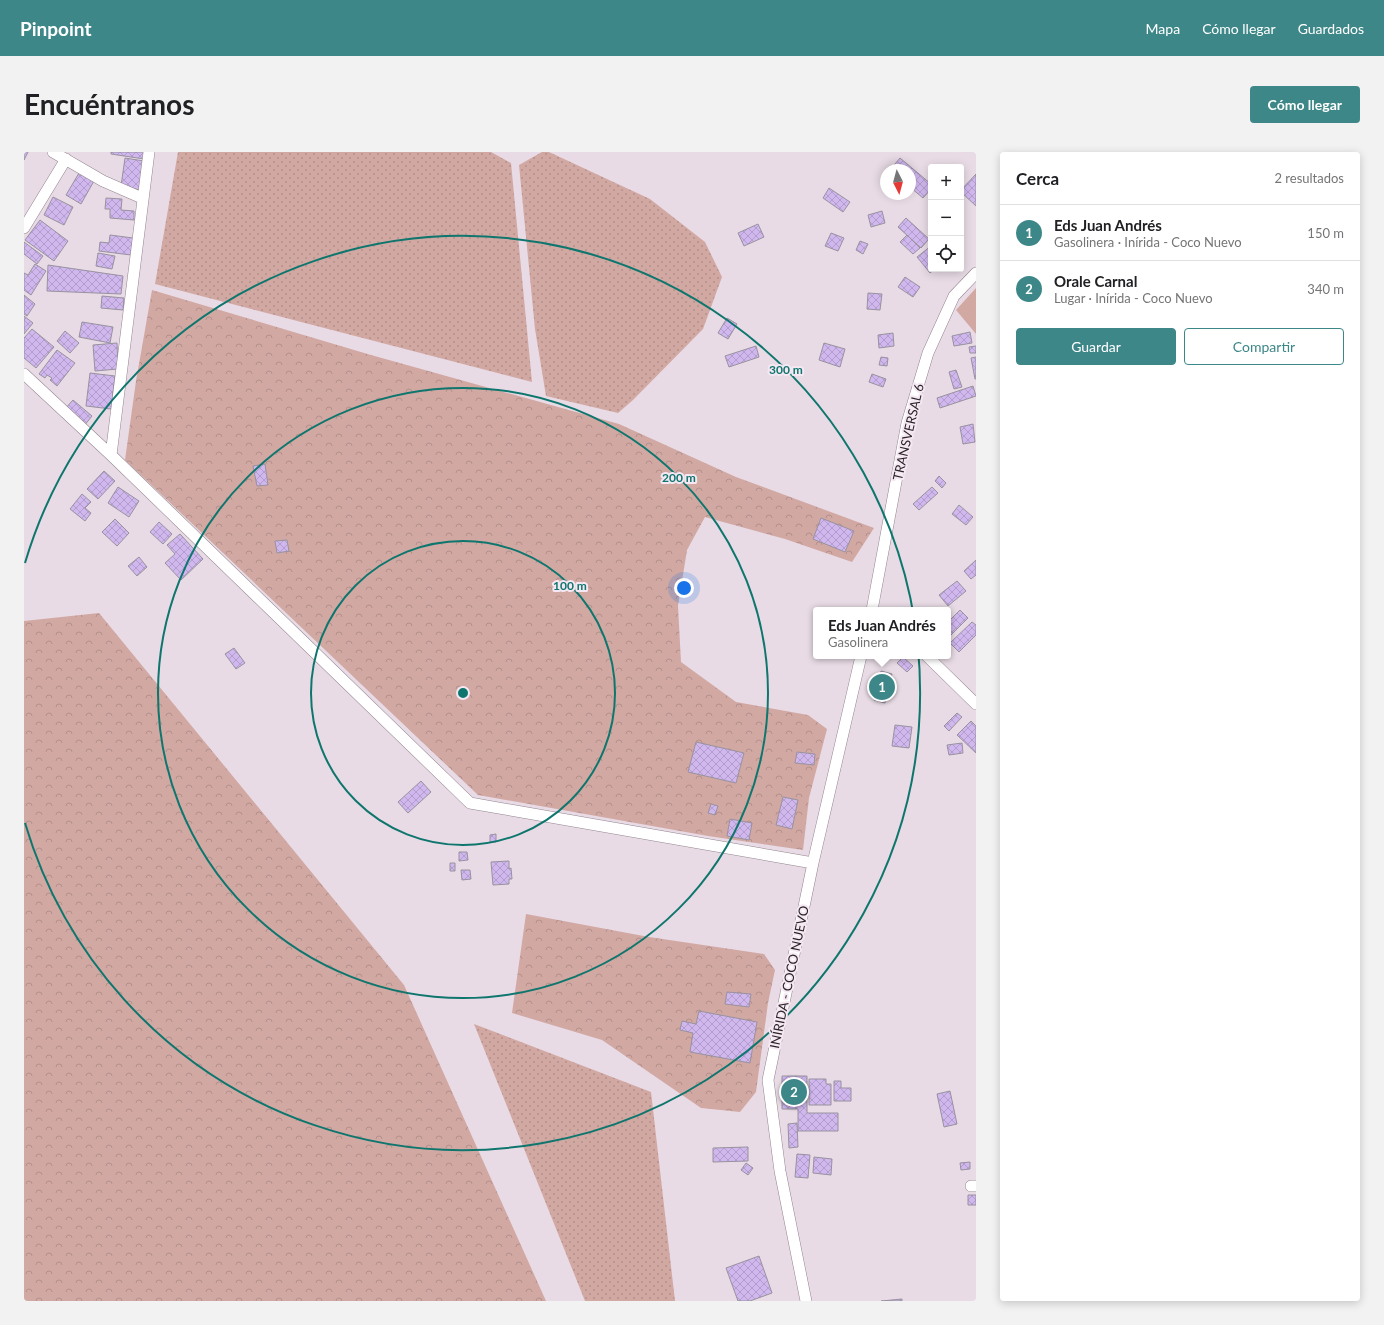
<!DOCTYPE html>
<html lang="es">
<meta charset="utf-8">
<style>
body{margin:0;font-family:Lato,sans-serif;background:#f2f2f2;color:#202124}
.controls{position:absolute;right:12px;top:12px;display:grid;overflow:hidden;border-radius:4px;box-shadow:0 2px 10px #0003}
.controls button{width:36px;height:36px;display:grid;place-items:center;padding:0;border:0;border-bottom:1px solid #e0e0e0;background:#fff;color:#202124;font:20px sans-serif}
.compass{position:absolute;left:856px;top:12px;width:36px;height:36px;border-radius:50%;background:#fff;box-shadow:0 2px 10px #0003;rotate:174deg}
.you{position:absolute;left:660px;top:436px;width:14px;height:14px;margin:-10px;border:3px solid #fff;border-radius:50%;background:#1a73e8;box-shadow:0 0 0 6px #1a73e833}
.badge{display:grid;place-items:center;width:26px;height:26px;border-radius:50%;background:#3e8788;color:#fff;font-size:13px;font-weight:700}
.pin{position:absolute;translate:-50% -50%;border:2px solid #fff;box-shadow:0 1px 4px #0006}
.popup{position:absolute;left:789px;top:455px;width:138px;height:52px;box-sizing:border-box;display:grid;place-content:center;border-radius:4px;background:#fff;filter:drop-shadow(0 1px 3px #0005);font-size:13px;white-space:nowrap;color:#757577}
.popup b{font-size:15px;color:#202124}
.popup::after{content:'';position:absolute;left:50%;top:100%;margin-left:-8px;border:8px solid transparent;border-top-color:#fff}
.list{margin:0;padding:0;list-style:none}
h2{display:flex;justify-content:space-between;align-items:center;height:52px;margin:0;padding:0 16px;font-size:17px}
h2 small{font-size:13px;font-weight:400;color:#757577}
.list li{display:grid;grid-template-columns:26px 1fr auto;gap:12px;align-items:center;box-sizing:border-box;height:56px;padding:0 16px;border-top:1px solid #e0e0e0}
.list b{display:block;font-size:15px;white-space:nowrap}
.list p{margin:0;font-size:13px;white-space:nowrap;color:#757577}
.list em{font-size:13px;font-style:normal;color:#757577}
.actions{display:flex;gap:8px;padding:12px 16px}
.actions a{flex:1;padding:9px 0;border:1px solid #3e8788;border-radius:4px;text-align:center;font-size:14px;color:#3e8788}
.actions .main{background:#3e8788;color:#fff}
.icon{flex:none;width:22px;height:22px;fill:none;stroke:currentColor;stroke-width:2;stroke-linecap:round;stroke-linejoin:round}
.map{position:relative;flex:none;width:952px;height:1149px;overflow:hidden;border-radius:4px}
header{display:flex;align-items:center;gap:24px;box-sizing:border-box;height:56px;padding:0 20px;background:#3e8788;color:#fff}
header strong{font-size:19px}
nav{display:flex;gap:22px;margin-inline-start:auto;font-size:14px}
.intro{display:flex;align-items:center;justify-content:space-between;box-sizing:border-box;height:96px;padding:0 24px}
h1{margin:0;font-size:28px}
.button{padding:10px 18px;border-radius:4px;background:#3e8788;color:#fff;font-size:14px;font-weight:700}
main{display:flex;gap:24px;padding:0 24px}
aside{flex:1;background:#fff;border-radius:4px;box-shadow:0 2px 10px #0003}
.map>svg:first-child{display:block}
.grass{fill:url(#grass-dots)}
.forest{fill:url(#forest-crowns)}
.pitch{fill:#d2a8a3}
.building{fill:url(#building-cross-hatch);stroke:#98929f}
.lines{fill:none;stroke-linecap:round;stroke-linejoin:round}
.minor-casing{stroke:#91858e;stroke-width:12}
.minor{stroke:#fff;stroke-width:11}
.ring{fill:none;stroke:#0f766e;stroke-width:2}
.labels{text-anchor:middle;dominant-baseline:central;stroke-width:4;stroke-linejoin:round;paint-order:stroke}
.street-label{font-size:13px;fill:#292428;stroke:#f5e8f2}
.centre{fill:#0f766e;stroke:#f5e8f2;stroke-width:2}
.ring-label{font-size:12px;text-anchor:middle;font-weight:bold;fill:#0f766e;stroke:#f5e8f2;stroke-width:4;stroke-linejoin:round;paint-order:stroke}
</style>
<header>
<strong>Pinpoint</strong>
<nav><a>Mapa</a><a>Cómo llegar</a><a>Guardados</a></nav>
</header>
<div class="intro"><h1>Encuéntranos</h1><a class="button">Cómo llegar</a></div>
<main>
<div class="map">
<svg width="952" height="1149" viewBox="0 0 952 1149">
<defs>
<pattern id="grass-dots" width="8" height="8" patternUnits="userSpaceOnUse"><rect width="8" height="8" fill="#d2a8a3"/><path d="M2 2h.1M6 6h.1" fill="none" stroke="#b4908c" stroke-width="1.8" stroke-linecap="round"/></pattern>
<pattern id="forest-crowns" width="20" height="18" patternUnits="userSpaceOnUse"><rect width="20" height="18" fill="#d2a8a3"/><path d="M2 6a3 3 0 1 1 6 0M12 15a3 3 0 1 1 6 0" fill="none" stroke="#b4908c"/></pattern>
<pattern id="building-cross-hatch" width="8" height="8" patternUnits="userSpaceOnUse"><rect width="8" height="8" fill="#d0b7ee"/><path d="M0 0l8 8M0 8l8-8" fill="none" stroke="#b39dcc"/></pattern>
</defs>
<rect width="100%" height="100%" fill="#e8dbe5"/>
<path class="grass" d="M 154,0 L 467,0 L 487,11 L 508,230 L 131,132 Z
M 518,0 L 525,0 L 626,47 L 681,90 L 698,125 L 679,177 L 609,248 L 594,261 L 522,244 L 511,177 L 495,13 Z
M 450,872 L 627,940 L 651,1149 L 561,1149 Z"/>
<path class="forest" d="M 128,138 L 347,203 L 595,272 L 712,325 L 850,376 L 828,410 L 761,387 L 681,365 L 663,398 L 654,454 L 657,510 L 712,550 L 784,563 L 803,577 L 785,646 L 779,698 L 684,684 L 454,643 L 101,308 L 112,229 Z
M 75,461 L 380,833 L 522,1149 L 0,1149 L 0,469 Z
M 502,762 L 625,785 L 740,802 L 751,818 L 744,851 L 732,940 L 716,960 L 677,956 L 578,888 L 488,861 Z"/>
<path class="pitch" d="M 952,136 L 952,182 L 932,158 Z"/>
<path class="building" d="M 0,0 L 4,0 L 0,8 Z
M 87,0 L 121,0 L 120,7 L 87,2 Z
M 101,6 L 120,9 L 116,38 L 97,34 Z
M 876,6 L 907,32 L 907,37 L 899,46 L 886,35 L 886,18 L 866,18 Z
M 55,21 L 70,29 L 57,52 L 42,43 Z
M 952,22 L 952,54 L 937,40 L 937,38 Z
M 805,36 L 826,50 L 819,60 L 799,46 Z
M 29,45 L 49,55 L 40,73 L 20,63 Z
M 82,46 L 98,47 L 97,58 L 110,59 L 110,68 L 86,66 L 86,57 L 81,57 Z
M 858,59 L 861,71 L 847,75 L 844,63 Z
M 882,66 L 905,87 L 897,96 L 874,75 Z
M 16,68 L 44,89 L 30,109 L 1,88 Z
M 734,72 L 740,85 L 720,94 L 714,81 Z
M 807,81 L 820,86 L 814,99 L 801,94 Z
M 86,83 L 109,86 L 107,103 L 75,99 L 76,90 L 85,91 Z
M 883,83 L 896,96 L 889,102 L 876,90 Z
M 836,89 L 844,92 L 839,102 L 832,98 Z
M 0,90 L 19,104 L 13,112 L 0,102 Z
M 907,94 L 907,117 L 911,117 L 906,121 L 893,105 Z
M 74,101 L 91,104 L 88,117 L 72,114 Z
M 11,112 L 22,119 L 7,143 L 0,138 L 0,121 L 4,123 Z
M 24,113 L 99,124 L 97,142 L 23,139 Z
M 881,125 L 896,135 L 889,145 L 874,135 Z
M 844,141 L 858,142 L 856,158 L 843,157 Z
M 0,143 L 11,152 L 3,164 L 0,162 Z
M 78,144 L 100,146 L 99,158 L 77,156 Z
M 0,164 L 9,171 L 0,182 Z
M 703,166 L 713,172 L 704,187 L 694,181 Z
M 58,170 L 89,175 L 86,191 L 55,185 Z
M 8,177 L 30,195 L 12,216 L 0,206 L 0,186 Z
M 41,179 L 55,191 L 46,201 L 33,189 Z
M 946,180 L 948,191 L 930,194 L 928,184 Z
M 869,181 L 870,194 L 855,196 L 854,183 Z
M 93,191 L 94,217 L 71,219 L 69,193 Z
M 800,191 L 821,197 L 816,215 L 795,208 Z
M 732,194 L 735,205 L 705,215 L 701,204 Z
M 952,194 L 952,201 L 946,201 L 945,195 Z
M 33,198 L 51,211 L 33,234 L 26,228 L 28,226 L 23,223 L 21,226 L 15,222 Z
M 857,205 L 864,206 L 863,214 L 855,213 Z
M 952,205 L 952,227 L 951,227 L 947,206 Z
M 932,218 L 938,235 L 930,237 L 925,220 Z
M 66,221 L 91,224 L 87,257 L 62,254 Z
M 848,222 L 862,227 L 859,235 L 845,230 Z
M 949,234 L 952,244 L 916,256 L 913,246 Z
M 49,248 L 68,264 L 60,274 L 40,258 Z
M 949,272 L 951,290 L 939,292 L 936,275 Z
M 241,312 L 244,333 L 233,334 L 229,314 Z
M 80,319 L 91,329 L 74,347 L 63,337 Z
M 915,324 L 922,331 L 918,336 L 911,329 Z
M 94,335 L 115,349 L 105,365 L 84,351 Z
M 908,335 L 914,341 L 895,358 L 889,352 Z
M 58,342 L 67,350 L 61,356 L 67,361 L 61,369 L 46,357 Z
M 935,353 L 949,365 L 942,373 L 928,362 Z
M 797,366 L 830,379 L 821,400 L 789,387 Z
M 91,367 L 105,381 L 93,394 L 78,380 Z
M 135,370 L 148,382 L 139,392 L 126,380 Z
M 156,382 L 179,407 L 157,428 L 141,411 L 151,402 L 143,393 Z
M 263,388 L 265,399 L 253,401 L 251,389 Z
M 115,405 L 123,415 L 113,424 L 104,414 Z
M 952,408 L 952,423 L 947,427 L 940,419 Z
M 933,429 L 942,439 L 924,454 L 915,443 Z
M 936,458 L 944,466 L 924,486 L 924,470 Z
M 948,470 L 952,473 L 952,483 L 935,500 L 926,491 Z
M 210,496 L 221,511 L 212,517 L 201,502 Z
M 879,505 L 889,514 L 883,520 L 873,511 Z
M 857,519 L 868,522 L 861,551 L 850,548 Z
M 933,561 L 938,565 L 925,579 L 920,574 Z
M 947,569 L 952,574 L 952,601 L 933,583 Z
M 871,573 L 888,575 L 885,596 L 868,594 Z
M 672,590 L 720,601 L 712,631 L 664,620 Z
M 938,591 L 939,601 L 925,603 L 923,593 Z
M 773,600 L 791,602 L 790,613 L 771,611 Z
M 397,629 L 407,640 L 384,661 L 374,650 Z
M 759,645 L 774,648 L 768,677 L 752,673 Z
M 687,652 L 694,654 L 691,663 L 684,661 Z
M 706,667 L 728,671 L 725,688 L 703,684 Z
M 472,682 L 472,690 L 466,690 L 466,683 Z
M 435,700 L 443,700 L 444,708 L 435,709 Z
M 485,709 L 485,717 L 487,716 L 488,727 L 485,727 L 485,732 L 469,733 L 467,710 Z
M 426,711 L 431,711 L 431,719 L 426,719 Z
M 437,718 L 446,718 L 447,727 L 438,728 Z
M 703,840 L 727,842 L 725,855 L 701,852 Z
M 675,859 L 733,870 L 726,911 L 666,900 L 669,881 L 656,878 L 658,869 L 672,872 Z
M 758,924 L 783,924 L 783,961 L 814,961 L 814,979 L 774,979 L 774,957 L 758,957 Z
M 785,927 L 802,927 L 802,932 L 807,932 L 807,953 L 785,953 Z
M 810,929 L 817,929 L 817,936 L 827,936 L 827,949 L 810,949 Z
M 926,939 L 933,972 L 920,975 L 913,942 Z
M 773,971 L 774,995 L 765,996 L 764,972 Z
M 724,995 L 724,1009 L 689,1010 L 689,996 Z
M 773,1002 L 786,1003 L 784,1026 L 771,1025 Z
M 790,1005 L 808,1007 L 807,1023 L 789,1021 Z
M 946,1010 L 946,1017 L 937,1018 L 936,1011 Z
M 722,1011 L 729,1016 L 724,1023 L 717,1018 Z
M 944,1043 L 952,1043 L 952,1053 L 944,1053 Z
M 735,1104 L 748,1141 L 726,1149 L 714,1149 L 702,1116 Z
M 878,1147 L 878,1149 L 857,1149 Z"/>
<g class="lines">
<defs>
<path id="minor" d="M 29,0 L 79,29 L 118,46
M 0,76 L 42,7
M 0,222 L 87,303 L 446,651 L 789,711
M 87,303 L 125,0
M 848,458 L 883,271 L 904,201 L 930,144 L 952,121
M 903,504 L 952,552
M 947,1034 L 952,1034
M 782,1149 L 756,1019 L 744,928 L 789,711 L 837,504"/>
</defs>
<use href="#minor" class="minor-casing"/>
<use href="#minor" class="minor"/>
</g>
<g class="ring">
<circle cx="439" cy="541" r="152"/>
<circle cx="439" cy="541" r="305"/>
<path d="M1 411A457 457 0 1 1 1 671"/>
</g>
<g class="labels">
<g class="street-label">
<text transform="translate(884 280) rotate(-77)">TRANSVERSAL 6</text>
<text transform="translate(765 825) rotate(-78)">INÍRIDA - COCO NUEVO</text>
</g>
</g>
<circle cx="439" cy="541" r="6" class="centre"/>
<g class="ring-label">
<text x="762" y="222">300 m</text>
<text x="655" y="330">200 m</text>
<text x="546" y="438">100 m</text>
</g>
</svg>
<div class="controls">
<button>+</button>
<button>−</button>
<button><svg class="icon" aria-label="locate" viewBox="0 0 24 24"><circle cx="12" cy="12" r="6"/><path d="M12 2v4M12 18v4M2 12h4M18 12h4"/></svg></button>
</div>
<svg class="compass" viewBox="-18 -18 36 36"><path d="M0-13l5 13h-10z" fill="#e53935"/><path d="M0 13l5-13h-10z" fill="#757577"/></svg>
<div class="you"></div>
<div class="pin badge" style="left:858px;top:535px">1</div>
<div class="popup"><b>Eds Juan Andrés</b>Gasolinera</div>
<div class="pin badge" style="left:770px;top:940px">2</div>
</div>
<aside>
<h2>Cerca<small>2 resultados</small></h2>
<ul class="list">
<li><span class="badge">1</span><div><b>Eds Juan Andrés</b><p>Gasolinera · Inírida - Coco Nuevo</p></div><em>150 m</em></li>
<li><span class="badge">2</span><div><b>Orale Carnal</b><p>Lugar · Inírida - Coco Nuevo</p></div><em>340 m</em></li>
</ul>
<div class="actions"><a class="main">Guardar</a><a>Compartir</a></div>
</aside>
</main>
